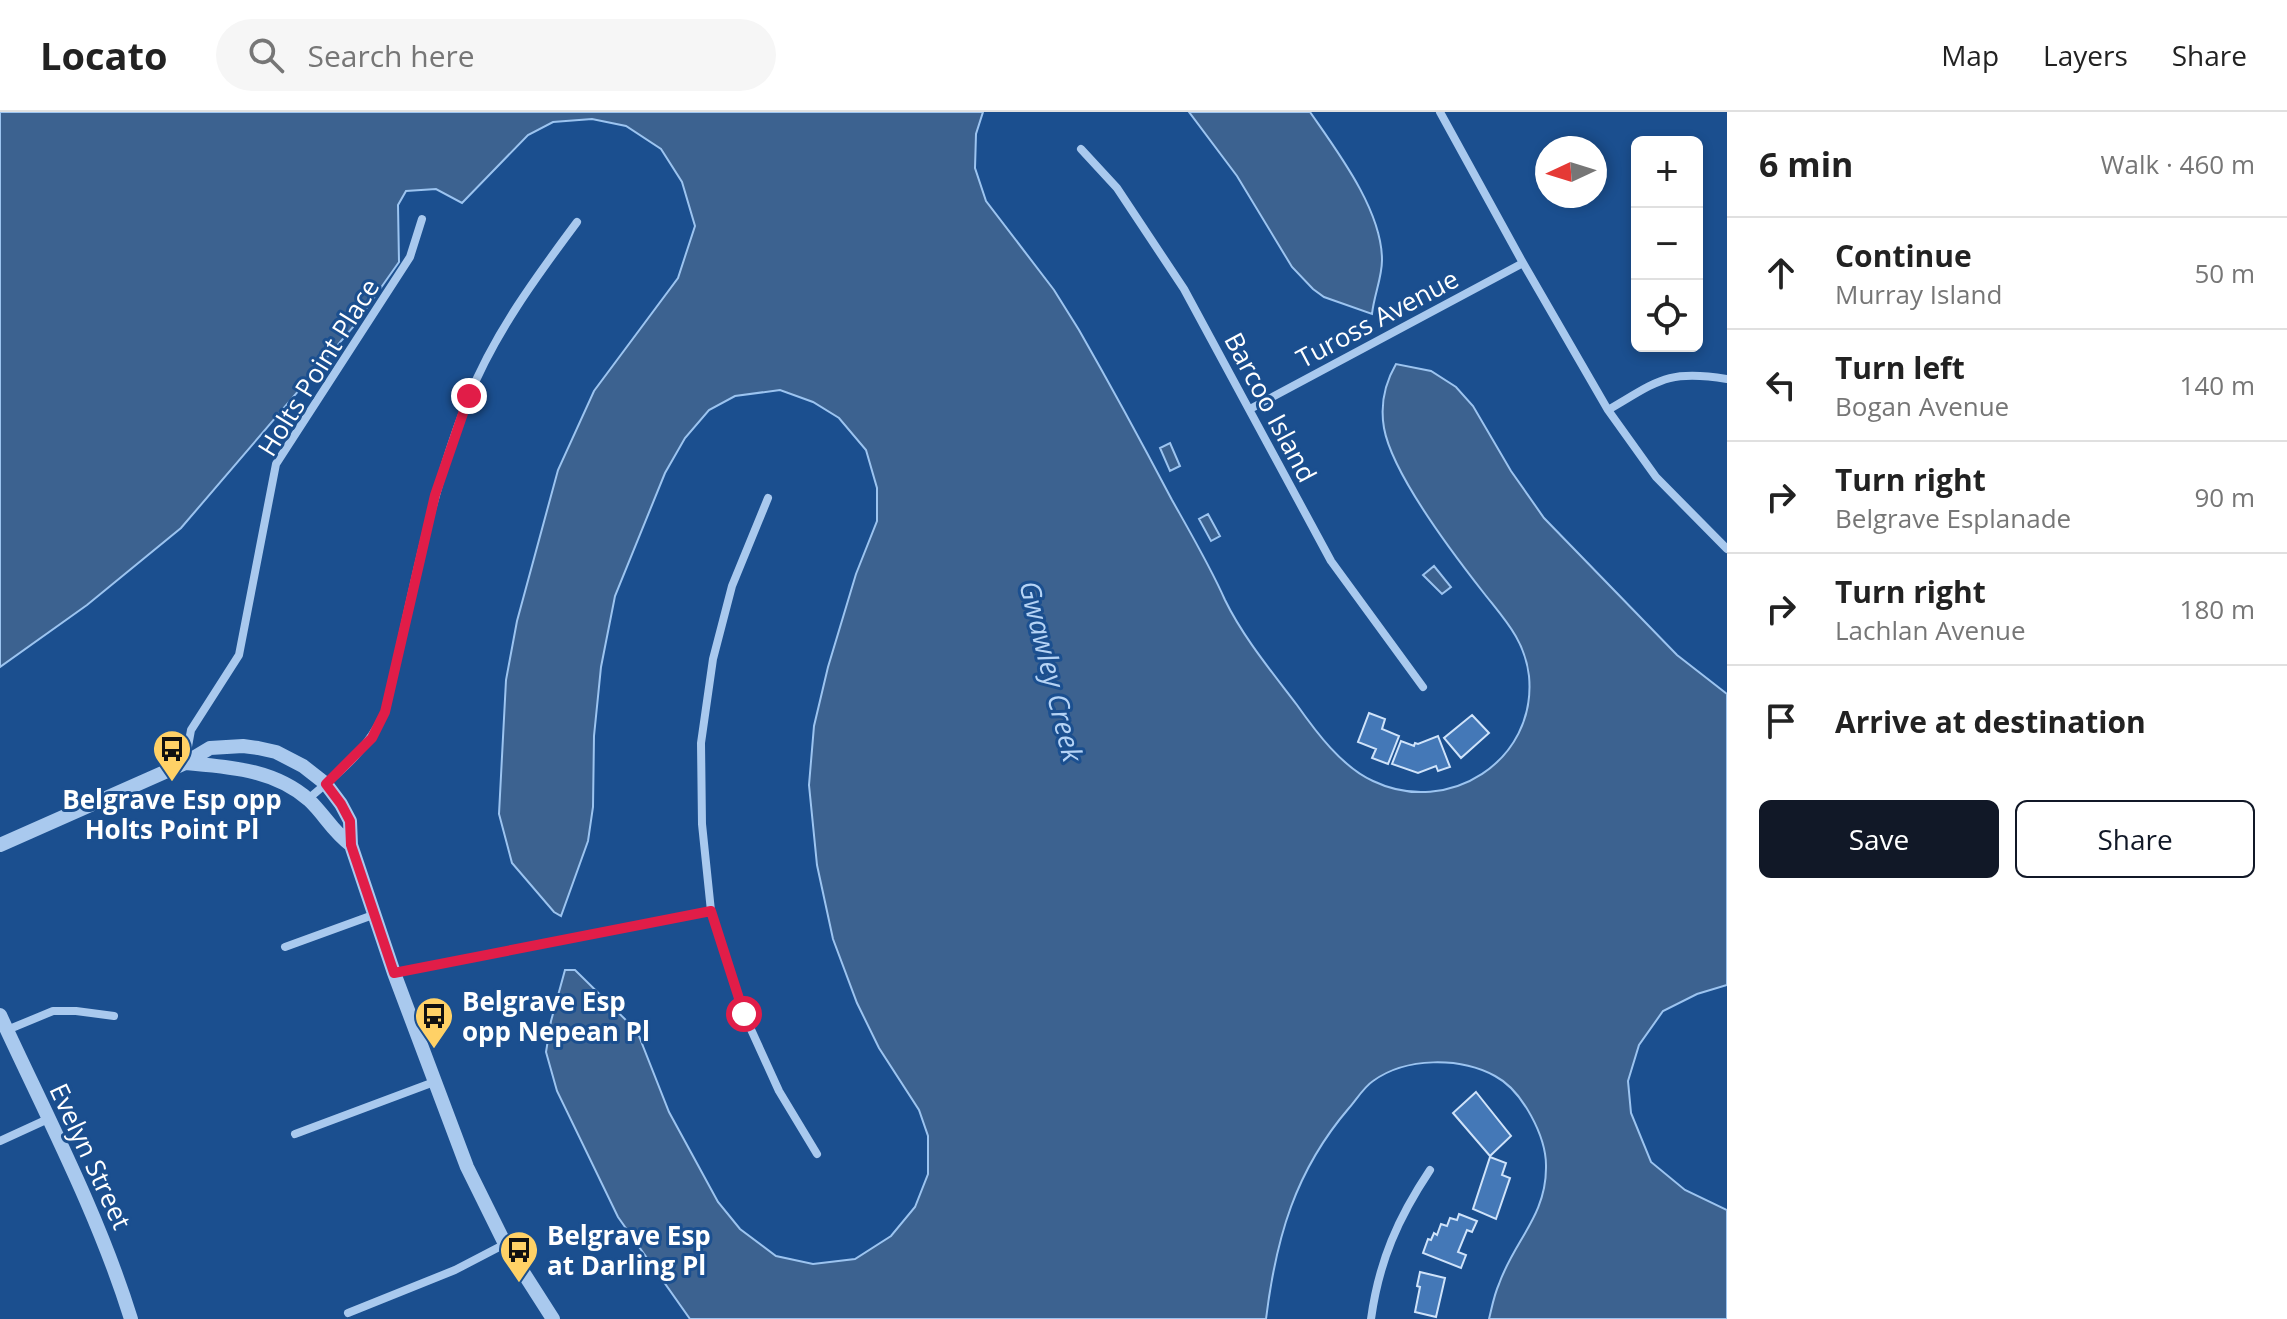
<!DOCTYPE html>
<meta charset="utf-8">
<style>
body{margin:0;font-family:"Open Sans",sans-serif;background:#f6f6f6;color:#222}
.controls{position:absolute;right:24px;top:24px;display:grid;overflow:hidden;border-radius:12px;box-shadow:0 4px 12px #0003}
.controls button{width:72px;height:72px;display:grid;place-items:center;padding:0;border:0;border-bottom:2px solid #e0e0e0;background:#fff;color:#222;font:40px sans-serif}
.compass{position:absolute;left:1535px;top:24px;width:72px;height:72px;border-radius:50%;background:#fff;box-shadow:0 4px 12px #0003;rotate:266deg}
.stop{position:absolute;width:24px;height:24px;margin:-18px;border:6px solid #e11d48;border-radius:50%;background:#fff}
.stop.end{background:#e11d48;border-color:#fff;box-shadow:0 2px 8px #0008}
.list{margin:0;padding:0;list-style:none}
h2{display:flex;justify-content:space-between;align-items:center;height:104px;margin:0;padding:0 32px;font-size:34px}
h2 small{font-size:26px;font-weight:400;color:#767676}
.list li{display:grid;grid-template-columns:52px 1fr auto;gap:24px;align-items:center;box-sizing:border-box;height:112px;padding:0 32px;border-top:2px solid #e0e0e0}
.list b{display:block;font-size:30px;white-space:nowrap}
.list p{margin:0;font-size:26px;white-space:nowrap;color:#767676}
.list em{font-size:26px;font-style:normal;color:#767676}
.actions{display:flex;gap:16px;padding:24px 32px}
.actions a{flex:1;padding:18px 0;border:2px solid #111827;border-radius:12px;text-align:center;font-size:28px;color:#111827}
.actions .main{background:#111827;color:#fff}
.icon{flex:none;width:44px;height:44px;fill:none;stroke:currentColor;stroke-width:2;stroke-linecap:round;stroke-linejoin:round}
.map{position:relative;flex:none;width:1727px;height:1207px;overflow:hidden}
header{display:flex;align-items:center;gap:48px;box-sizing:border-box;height:112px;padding:0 40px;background:#fff;border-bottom:2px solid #e0e0e0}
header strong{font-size:38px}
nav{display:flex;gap:44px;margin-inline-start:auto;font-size:28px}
.search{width:560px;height:72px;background:#f6f6f6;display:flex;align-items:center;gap:20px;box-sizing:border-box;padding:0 28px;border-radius:44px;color:#767676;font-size:30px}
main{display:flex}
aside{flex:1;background:#fff}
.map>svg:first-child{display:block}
.water{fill:#3c6290;stroke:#9cc4f0;stroke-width:2}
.building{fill:#4478b7;stroke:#cfe3fa;stroke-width:2}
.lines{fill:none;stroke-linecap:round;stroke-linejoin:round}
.minor{stroke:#a9c9ee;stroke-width:8}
.tertiary{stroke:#a9c9ee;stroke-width:14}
.route{stroke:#e11d48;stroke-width:10}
.labels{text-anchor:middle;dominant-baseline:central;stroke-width:6;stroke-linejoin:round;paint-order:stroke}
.street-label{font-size:26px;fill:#fff;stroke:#1b4f8f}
.poi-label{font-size:26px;font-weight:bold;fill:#fff;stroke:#1b4f8f;text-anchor:start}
.water-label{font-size:28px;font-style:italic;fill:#b5d3f5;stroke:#1b4f8f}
</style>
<header>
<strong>Locato</strong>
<div class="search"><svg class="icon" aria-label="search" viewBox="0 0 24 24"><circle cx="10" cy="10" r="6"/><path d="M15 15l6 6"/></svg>Search here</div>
<nav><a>Map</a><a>Layers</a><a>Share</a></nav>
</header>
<main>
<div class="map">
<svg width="1727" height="1207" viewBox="0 0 1727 1207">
<rect width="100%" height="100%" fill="#1b4f8f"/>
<path class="water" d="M 0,0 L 983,0 L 976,22 L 975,56 L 986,89 L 1054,178 L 1079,218 C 1111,274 1142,331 1172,388 C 1190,420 1211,456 1225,488 C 1243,525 1272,560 1297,593 C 1316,620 1342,655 1373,669 C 1448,705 1537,649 1529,564 C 1525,528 1504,507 1483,480 C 1454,443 1392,361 1384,316 C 1380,293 1385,271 1396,252 L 1431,259 L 1456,275 L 1473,294 L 1511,359 L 1544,406 L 1677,543 L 1727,582 L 1727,873 L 1697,882 L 1663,899 L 1639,933 L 1628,969 L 1631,1001 L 1651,1050 L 1685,1078 L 1727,1098 L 1727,1207 L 1489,1207 C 1492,1195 1494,1183 1499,1172 C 1514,1129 1546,1104 1546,1056 C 1547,1025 1522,978 1495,964 C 1460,945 1406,945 1373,969 C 1364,975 1356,988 1349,996 C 1295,1059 1276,1126 1266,1207 L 690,1207 L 618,1105 L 557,979 L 546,940 L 551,909 L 565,858 L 575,858 L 637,919 L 669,1000 L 718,1090 L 740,1117 L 776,1144 L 813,1152 L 855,1147 L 891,1124 L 915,1095 L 928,1062 L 928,1024 L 919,998 L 879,936 L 857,891 L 833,827 L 817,753 L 809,673 L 814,614 L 828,555 L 856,462 L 877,409 L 877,376 L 866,338 L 839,306 L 813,290 L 780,278 L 735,284 L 709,298 L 685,326 L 665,361 L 615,484 L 601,555 L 594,624 L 593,695 L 588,729 L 561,804 L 554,800 L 512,751 L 499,702 L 506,568 L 517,509 L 558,358 L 594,279 L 678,166 L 695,114 L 682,70 L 661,37 L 626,14 L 592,7 L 553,10 L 528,23 L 462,91 L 436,77 L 406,79 L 398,93 L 399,150 L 354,214 L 181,416 L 87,493 L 0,555 Z
M 1189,0 L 1310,0 C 1337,39 1382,98 1382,148 C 1382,166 1374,183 1372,202 L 1324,185 L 1313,177 L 1292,155 L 1237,64 Z
M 1170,331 L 1180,354 L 1170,359 L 1160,336 Z
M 1208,402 L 1220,424 L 1211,429 L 1199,407 Z
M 1434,454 L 1451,475 L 1442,482 L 1423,463 Z"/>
<path class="building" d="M 1369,601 L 1385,607 L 1382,617 L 1399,624 L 1388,652 L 1372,646 L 1376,637 L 1358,630 Z
M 1472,603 L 1489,621 L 1461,646 L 1444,626 Z
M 1438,624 L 1450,655 L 1438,659 L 1436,654 L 1418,661 L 1392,652 L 1401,629 L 1414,634 L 1415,631 L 1418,632 Z
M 1476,980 L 1511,1024 L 1490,1044 L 1453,1001 Z
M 1490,1045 L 1506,1051 L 1502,1063 L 1510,1066 L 1496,1107 L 1473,1097 Z
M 1459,1102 L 1477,1109 L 1472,1120 L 1467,1118 L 1458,1140 L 1466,1143 L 1461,1156 L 1423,1141 L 1428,1127 L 1431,1128 L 1434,1121 L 1437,1123 L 1441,1112 L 1447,1114 L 1450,1106 L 1457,1108 Z
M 1420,1160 L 1445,1166 L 1436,1205 L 1415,1200 L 1420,1175 L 1417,1174 Z"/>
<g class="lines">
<path class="minor" d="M 1440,0 L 1523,151 L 1608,298 L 1656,365 L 1727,437
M 1081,37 L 1117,76 L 1184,177 L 1331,449 L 1423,575
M 1250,297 L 1523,151
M 1608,298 C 1658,269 1667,257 1727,267
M 768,386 L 732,474 L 713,547 L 701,631 L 702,712 L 711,799 L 744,902 L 779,979 L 817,1042
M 185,651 L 191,618 L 239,543 L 276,352 L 410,145 L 422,107
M 308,687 C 341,659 366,640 385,600 C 410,495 428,387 468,287 C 494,222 536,165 577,110
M 285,835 L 373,803
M 394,861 L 711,799
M 7,918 L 53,899 L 76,899 L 114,904
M 295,1022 L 434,970
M 0,1029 L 48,1007
M 348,1201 L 455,1158 L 505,1132
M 1371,1207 C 1379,1149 1398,1106 1430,1058"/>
<path class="tertiary" d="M 185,651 C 229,655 274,657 309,688 C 325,703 332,719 351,733
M 0,733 L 185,651 L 210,636 L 243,634 L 258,636 L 276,640 L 303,654 L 326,672 L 341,692 L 350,709 L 351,733 L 394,861 L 467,1055 L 505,1132 L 553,1207
M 0,903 C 46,1003 98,1101 131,1207"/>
</g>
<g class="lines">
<path class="route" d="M 469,284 L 435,383 L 385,600 L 372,626 L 326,672 L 341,692 L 350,709 L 351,733 L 394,861 L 711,799 L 744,902"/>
</g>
<defs>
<symbol id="bus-pin" viewBox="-11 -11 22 30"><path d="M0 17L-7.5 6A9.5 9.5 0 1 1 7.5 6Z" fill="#ffd166" stroke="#1b4f8f"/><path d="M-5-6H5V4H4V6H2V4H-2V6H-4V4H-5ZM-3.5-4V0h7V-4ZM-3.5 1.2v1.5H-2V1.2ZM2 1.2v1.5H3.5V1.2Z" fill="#111"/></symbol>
</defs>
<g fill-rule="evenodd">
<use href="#bus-pin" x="150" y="615" width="44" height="60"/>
<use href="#bus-pin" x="412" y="882" width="44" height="60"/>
<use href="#bus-pin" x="497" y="1116" width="44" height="60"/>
</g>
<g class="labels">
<g class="street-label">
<text transform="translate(1377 206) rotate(-28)">Tuross Avenue</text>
<text transform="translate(318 255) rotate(-58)">Holts Point Place</text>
<text transform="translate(1271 295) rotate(62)">Barcoo Island</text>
<text transform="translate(91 1044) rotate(65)">Evelyn Street</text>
</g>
<g class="poi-label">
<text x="172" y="687" text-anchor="middle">Belgrave Esp opp<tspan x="172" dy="30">Holts Point Pl</tspan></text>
<text x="462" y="889">Belgrave Esp<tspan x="462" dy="30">opp Nepean Pl</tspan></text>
<text x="547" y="1123">Belgrave Esp<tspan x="547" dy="30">at Darling Pl</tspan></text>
</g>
<g class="water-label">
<text transform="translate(1052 559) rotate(76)">Gwawley Creek</text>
</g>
</g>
</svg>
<div class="controls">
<button>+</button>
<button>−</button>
<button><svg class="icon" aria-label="locate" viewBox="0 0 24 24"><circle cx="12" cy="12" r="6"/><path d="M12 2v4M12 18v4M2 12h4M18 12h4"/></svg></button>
</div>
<svg class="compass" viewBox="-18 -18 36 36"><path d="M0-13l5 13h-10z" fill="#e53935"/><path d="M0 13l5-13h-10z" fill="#767676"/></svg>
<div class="stop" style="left:744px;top:902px"></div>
<div class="stop end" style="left:469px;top:284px"></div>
</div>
<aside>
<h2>6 min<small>Walk · 460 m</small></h2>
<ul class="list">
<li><svg class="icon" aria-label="ahead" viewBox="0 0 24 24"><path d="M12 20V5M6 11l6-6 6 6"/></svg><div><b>Continue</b><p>Murray Island</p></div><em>50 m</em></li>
<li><svg class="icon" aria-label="left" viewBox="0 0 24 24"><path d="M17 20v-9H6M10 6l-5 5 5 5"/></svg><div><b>Turn left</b><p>Bogan Avenue</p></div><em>140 m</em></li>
<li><svg class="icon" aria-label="right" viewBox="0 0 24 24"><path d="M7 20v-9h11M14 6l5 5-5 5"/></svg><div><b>Turn right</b><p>Belgrave Esplanade</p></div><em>90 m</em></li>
<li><svg class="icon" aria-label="right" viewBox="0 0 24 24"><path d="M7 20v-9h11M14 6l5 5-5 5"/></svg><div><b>Turn right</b><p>Lachlan Avenue</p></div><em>180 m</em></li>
<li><svg class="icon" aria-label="arrive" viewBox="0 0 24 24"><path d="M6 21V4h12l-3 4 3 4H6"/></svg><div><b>Arrive at destination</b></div></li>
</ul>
<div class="actions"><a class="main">Save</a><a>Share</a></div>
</aside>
</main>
